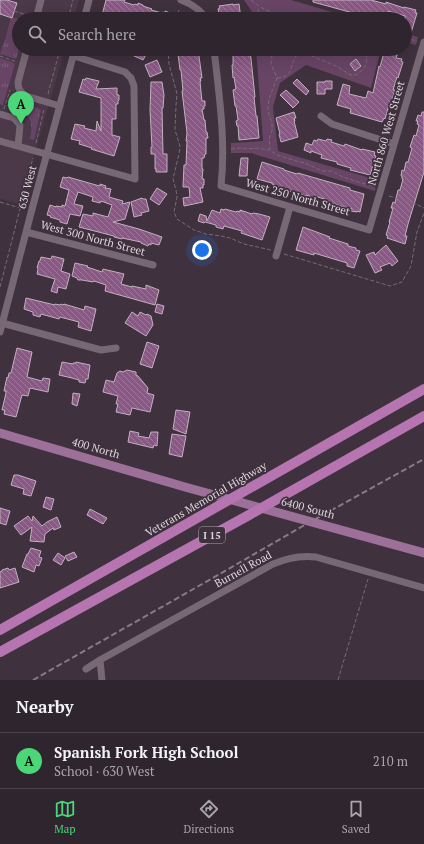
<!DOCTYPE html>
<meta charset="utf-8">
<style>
body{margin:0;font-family:"PT Serif",serif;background:#3b313a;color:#f1f3f6}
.you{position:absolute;left:202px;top:250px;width:14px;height:14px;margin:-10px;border:3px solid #fff;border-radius:50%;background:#1a73e8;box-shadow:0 0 0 6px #1a73e833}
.badge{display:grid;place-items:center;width:26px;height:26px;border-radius:50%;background:#4bd677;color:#111;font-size:13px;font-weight:700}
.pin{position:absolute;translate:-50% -33px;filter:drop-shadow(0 1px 2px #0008)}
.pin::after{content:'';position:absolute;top:21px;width:14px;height:12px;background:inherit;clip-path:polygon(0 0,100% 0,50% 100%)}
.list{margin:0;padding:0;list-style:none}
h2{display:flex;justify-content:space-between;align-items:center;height:52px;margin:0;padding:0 16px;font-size:17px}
h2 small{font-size:13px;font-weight:400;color:#a7a5aa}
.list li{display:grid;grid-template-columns:26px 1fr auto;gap:12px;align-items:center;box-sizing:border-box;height:56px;padding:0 16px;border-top:1px solid #4a424a}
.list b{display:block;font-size:15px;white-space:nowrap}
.list p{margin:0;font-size:13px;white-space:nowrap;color:#a7a5aa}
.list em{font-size:13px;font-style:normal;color:#a7a5aa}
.icon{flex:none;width:22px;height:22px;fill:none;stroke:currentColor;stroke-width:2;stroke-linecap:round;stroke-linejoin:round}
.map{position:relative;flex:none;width:424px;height:680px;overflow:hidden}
.search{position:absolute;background:#2f252e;box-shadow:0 4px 16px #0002;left:12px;right:12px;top:12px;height:44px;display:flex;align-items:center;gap:10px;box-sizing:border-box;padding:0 14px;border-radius:22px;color:#a7a5aa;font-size:15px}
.sheet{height:108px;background:#2f252e}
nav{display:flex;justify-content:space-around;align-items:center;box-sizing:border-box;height:56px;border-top:1px solid #4a424a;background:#2f252e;font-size:11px;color:#a7a5aa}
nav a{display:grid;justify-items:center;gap:2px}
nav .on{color:#4bd677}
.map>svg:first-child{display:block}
.built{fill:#4b3849}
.grass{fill:url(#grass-tufts)}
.green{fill:#684465}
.building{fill:url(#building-back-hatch);stroke:#c2b0bf}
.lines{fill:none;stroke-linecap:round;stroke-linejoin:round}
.path{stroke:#776b75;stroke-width:1;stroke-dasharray:4 2;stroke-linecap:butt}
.minor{stroke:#786876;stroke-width:7}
.major{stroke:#9d7099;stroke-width:9}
.highway{stroke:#b675b0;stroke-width:10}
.rail{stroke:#877b85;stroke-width:2;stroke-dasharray:6 3;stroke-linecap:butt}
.labels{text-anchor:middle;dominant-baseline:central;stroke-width:3.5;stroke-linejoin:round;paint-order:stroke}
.shield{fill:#3f313d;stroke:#aea4ad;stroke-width:1}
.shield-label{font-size:10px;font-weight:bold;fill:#ded5dd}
.street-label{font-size:11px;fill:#ded5dd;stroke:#3f313d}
</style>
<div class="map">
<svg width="424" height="680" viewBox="0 0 424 680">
<defs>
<pattern id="grass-tufts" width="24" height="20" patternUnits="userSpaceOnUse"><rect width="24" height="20" fill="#684465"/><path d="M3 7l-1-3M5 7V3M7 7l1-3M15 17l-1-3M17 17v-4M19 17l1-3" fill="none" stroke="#7d5e7b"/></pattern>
<pattern id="building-back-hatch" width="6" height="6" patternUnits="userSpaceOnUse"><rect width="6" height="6" fill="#8a5885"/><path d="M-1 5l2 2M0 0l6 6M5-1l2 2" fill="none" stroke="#9f779b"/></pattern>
</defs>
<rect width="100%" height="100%" fill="#3f313d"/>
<path class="built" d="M 0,0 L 79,0 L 73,19 L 19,19 L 19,49 L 65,49 L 20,204 L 0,199 Z"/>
<path class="grass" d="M 11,17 L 19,19 L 19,49 L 16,59 L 0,54 L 6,36 Z
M 0,58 L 12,62 L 15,64 L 3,105 L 0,104 Z
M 9,100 L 38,108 L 41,110 L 34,140 L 30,139 C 35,117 27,112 7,106 Z"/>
<path class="green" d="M 244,0 L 291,0 L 356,19 L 254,19 L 253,13 Z
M 405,33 L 418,37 L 416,45 L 405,42 Z
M 256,49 L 381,49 L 371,88 L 306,65 L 280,83 L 273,107 L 278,151 L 377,180 L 375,191 L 251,153 L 231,153 L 231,143 L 263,141 Z"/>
<path class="building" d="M 0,0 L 7,0 L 17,3 L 12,18 L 0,14 Z
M 106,0 L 125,0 L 124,2 L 134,5 L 135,4 L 138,5 L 138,3 L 143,5 L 143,6 L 152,9 L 151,10 L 162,13 L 162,12 L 165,13 L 165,11 L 170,13 L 168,19 L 119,19 L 109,16 L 108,19 L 101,19 Z
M 313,0 L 371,0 L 386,4 L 386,2 L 404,8 L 404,7 L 416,10 L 415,12 L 417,13 L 411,33 L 405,31 L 405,16 L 388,11 L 386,19 L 375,19 L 313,2 Z
M 233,4 L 233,5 L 239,4 L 241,19 L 225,19 L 224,14 L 219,14 L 218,9 L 220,8 L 219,6 Z
M 119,49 L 149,49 L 143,60 Z
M 179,49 L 198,49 L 202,78 L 200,78 L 201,81 L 200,81 L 201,92 L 202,101 L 205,101 L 205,106 L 204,106 L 204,109 L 202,109 L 204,120 L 205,120 L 206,132 L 207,132 L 208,138 L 206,138 L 206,154 L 205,154 L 204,158 L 202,158 L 202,169 L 203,169 L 202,179 L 204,179 L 204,185 L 203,185 L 203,188 L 200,188 L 203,202 L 184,206 L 183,198 L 190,197 L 189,187 L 183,187 L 184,165 L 186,165 L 187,141 L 186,141 L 187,133 L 182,91 L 183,91 L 181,70 L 180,70 L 178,54 L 179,54 Z
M 230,49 L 250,49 L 255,97 L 254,97 L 256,116 L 257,116 L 259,138 L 239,140 L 238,126 L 237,126 L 236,121 L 238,120 L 236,106 L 235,106 L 233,90 L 236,89 L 234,77 L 233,78 L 232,65 L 233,65 L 233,55 L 231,55 Z
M 385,49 L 399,49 L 396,58 L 402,59 L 401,61 L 403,62 L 398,78 L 397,77 L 393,90 L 395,90 L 390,106 L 389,105 L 385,119 L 384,118 L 382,122 L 354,114 L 350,113 L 351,109 L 337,105 L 343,84 L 350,86 L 349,94 L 366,98 L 368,91 L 373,93 L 379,66 L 380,67 Z
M 356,59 L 361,66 L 355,71 L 350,64 Z
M 157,60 L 162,72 L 150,77 L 145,65 Z
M 86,78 L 99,81 L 96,89 L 117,88 L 117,95 L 119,95 L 119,100 L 118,101 L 118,104 L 116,104 L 116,119 L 112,119 L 112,135 L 120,137 L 114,156 L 91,149 L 92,148 L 79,144 L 80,141 L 71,139 L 75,124 L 85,126 L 84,128 L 96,131 L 97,121 L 101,131 L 101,98 L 79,92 L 83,79 L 85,80 Z
M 297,79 L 309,91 L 306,95 L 293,83 Z
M 325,81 L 332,81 L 332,89 L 325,89 L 325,94 L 317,94 L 317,82 L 325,82 Z
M 151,82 L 162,82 L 164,95 L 163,108 L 162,108 L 163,154 L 167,154 L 167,172 L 156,172 L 156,169 L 155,169 L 155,154 L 151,154 L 151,147 L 152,147 L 150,110 Z
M 286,90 L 299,102 L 293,108 L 280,95 Z
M 294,112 L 296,118 L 294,118 L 295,121 L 294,121 L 298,137 L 281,142 L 279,134 L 280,134 L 276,118 Z
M 422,112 L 424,112 L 424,172 L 408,224 L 405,236 L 407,236 L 405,244 L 387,238 L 388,236 L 386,235 L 390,222 L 389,222 L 393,208 L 391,208 L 393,202 L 395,203 L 398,190 L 400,190 L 403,179 L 402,179 L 402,176 L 401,176 L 402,170 L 404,171 L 406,162 L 408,162 L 412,148 L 410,147 L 414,135 L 416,136 L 419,125 L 417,124 L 418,121 L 416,121 L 418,115 L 421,116 Z
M 318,139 L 326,141 L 327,139 L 332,140 L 331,142 L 344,146 L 345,144 L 362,150 L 362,149 L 375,152 L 374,155 L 376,156 L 370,175 L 350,170 L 351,168 L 337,164 L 337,162 L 321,158 L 322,155 L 311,151 L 311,153 L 304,150 L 306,143 L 312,145 L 314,140 L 317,141 Z
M 241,158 L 248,158 L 247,176 L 239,176 Z
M 262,162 L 284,169 L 284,170 L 297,174 L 298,173 L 343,186 L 350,188 L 350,190 L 364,194 L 360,212 L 357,211 L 357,212 L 351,211 L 352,209 L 330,203 L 330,202 L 327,200 L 315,196 L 315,198 L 306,195 L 306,197 L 301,196 L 301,194 L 298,193 L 288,191 L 288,192 L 283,191 L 283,189 L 275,186 L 275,185 L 272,184 L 272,183 L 257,179 Z
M 63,177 L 67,178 L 68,177 L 96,185 L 100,186 L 100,184 L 106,186 L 105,188 L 111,189 L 109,197 L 123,201 L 122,204 L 130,202 L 125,219 L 113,222 L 139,229 L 162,237 L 159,245 L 151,243 L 151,245 L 149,244 L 148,246 L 141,243 L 141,242 L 122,238 L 122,239 L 114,237 L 114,236 L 79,227 L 83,214 L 93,216 L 93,213 L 108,217 L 112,205 L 101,201 L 100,203 L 92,201 L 93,197 L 78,192 L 74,204 L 83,206 L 80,216 L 70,214 L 67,224 L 60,222 L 60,220 L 50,217 L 51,216 L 47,215 L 50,205 L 56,207 L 56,206 L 62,207 L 62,205 L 65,206 L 69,190 L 60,187 Z
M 157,188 L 167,194 L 159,205 L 150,199 Z
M 142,198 L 143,199 L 146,199 L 149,211 L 141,213 L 142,215 L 134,217 L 131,202 Z
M 221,209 L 224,210 L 225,209 L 236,212 L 237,211 L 240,212 L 240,210 L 252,214 L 253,213 L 259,214 L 270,217 L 262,240 L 241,233 L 242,231 L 224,226 L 223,229 L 216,227 L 216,225 L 205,222 L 204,223 L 198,221 L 200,214 L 206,216 L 207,221 L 212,210 L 220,213 Z
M 303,227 L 330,237 L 329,238 L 348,244 L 348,246 L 356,248 L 356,250 L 360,251 L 354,268 L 347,266 L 347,263 L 314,253 L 314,255 L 296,250 Z
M 386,245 L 398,261 L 392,266 L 390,263 L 380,267 L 382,270 L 375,273 L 366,255 L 374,252 L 375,255 Z
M 52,256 L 64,259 L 61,271 L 70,274 L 66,289 L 58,287 L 57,293 L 51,291 L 55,279 L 37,274 L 38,269 L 37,268 L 39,261 L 40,261 L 41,257 L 51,259 Z
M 75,263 L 88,266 L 87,267 L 102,272 L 103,269 L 124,274 L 121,284 L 132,287 L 132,286 L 146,289 L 146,285 L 159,290 L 155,305 L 105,291 L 106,285 L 94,281 L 93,282 L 82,280 L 78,280 L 77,278 L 72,276 Z
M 26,298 L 55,305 L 55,304 L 60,305 L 61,304 L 63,305 L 64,304 L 84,310 L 85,306 L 96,309 L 91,331 L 78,327 L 79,322 L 60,317 L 59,319 L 41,314 L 40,317 L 33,315 L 33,312 L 24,309 Z
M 157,304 L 164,306 L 162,314 L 155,312 Z
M 132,312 L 138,316 L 140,312 L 146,315 L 147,314 L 151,316 L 153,325 L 146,336 L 125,323 Z
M 147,342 L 159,346 L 152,368 L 140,364 Z
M 17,348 L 32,352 L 27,377 L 42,381 L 43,378 L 50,379 L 48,392 L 30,388 L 28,396 L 22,395 L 16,417 L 4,414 L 5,410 L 2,410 L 6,393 L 6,391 L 4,391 L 7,377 L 8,378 L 9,373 L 11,373 Z
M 62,362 L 73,364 L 73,363 L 76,363 L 76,362 L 90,365 L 88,379 L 86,379 L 85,383 L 79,382 L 79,380 L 72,378 L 59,375 Z
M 127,370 L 136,372 L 136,375 L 138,376 L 148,388 L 147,393 L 154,395 L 150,412 L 132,408 L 130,415 L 116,412 L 118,404 L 116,404 L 118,396 L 103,392 L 106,380 L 114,382 L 117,373 L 120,371 L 123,372 Z
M 73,393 L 80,394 L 77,406 L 72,404 Z
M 176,410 L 190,412 L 186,434 L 173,429 Z
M 130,431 L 139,433 L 138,436 L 149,438 L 151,432 L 158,432 L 157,446 L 154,445 L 153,448 L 128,442 Z
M 172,434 L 186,436 L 182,457 L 169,454 Z
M 14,475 L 18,475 L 36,481 L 31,496 L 23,494 L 24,489 L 11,485 Z
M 46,497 L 54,499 L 51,510 L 43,507 Z
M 0,508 L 10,511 L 6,525 L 0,523 Z
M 90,509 L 107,518 L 103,524 L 87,515 Z
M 28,516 L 32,521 L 33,516 L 42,526 L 47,522 L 57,517 L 61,527 L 54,530 L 53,528 L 45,534 L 44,542 L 30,541 L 32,527 L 21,535 L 14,526 Z
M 31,548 L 41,551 L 39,557 L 42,558 L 39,566 L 36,565 L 34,572 L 22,567 L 27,554 L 28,554 Z
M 74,552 L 77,557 L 68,561 L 65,556 Z
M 58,553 L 65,558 L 61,565 L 53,560 Z
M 8,568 L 9,570 L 15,568 L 19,582 L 0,588 L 0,572 L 2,571 L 2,570 Z"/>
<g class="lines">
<path class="path" d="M 251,0 C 271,17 283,14 308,15 C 314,16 321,16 326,19
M 14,11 L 30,16
M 95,18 L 97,19
M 68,19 L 73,0
M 176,19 L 179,10
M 258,19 L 258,12 L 259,7
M 405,38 L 417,41
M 168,49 L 169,64 L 177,94 L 176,105 L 175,130 L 180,146 L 179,154 L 173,179 L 176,190 L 177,197 L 174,212 L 177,219 L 194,230 L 206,234 L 221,236 L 230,238 L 244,244 L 271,250
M 270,49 L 272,58 L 271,64 L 277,78 L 269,99 L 268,108 L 269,115 L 272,122 L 272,131 L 269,139 L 270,150 L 277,155 L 296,161 L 305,163 L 322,171 L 331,171 L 343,177 L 361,183 L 375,186
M 0,56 L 17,62
M 277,78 C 293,77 290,67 295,57 L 301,53 L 305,53 L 338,67 L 349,74 L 352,75 L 356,75 L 361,71 L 364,68 L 366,64 L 367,55 L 369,49
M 48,94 L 60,49
M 4,109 L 10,90
M 36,143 L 44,109
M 231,149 L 240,148 L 248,149 L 257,148 L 269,150
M 389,196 L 416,204 L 424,208
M 0,202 L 20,208
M 284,254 L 390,286 L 402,282 L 411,266 L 417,232 L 424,213
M 0,287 L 33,158
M 338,680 L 368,579"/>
<path class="minor" d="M 181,0 C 192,4 200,9 206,19
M 36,19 L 41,0
M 84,19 L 89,0
M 27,49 L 18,82 C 18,89 20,92 26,96 L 60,106
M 214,49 C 219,95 226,140 221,186 L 369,230 L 424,42
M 0,114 L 14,118 L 20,125 L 18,146
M 321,116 L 332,124 L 394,144
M 0,141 L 135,179 L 134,86 L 131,78 L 125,72 L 74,56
M 26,232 L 153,265
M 276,256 L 290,207
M 2,323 L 101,350 L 116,348
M 0,332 L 31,213 L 75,49
M 100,660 L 102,680
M 86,669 L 100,660 L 273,564 C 287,558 301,555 316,557 L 424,588"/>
<path class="major" d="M 0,433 L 185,487 L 424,553"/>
<path class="highway" d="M 0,630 L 424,389
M 0,652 L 249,515 L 424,416"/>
<path class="rail" d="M 33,680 L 190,591 L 303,526 L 424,459"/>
</g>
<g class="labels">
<rect class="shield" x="199" y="527" width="26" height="16" rx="3"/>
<g class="shield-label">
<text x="212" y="535">I 15</text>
</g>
<g class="street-label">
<text transform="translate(386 133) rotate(-74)">North 860 West Street</text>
<text transform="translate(27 187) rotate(-75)">630 West</text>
<text transform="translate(298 197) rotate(16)">West 250 North Street</text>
<text transform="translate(93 238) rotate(15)">West 300 North Street</text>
<text transform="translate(96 448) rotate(16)">400 North</text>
<text transform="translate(206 499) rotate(-30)">Veterans Memorial Highway</text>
<text transform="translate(308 508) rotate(15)">6400 South</text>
<text transform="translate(243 569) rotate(-29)">Burnell Road</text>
</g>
</g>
</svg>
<div class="you"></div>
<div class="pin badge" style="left:21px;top:124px">A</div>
<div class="search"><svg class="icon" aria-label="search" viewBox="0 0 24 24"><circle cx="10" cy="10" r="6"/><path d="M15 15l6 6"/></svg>Search here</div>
</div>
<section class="sheet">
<h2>Nearby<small></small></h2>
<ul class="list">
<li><span class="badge">A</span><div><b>Spanish Fork High School</b><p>School · 630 West</p></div><em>210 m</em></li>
</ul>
</section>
<nav>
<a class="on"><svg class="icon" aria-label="map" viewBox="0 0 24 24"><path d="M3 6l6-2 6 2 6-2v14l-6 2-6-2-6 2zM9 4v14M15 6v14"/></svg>Map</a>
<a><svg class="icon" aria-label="directions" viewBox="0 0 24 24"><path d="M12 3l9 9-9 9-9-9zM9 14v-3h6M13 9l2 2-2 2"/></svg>Directions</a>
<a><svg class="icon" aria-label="saved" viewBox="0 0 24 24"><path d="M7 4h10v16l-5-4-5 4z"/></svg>Saved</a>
</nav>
